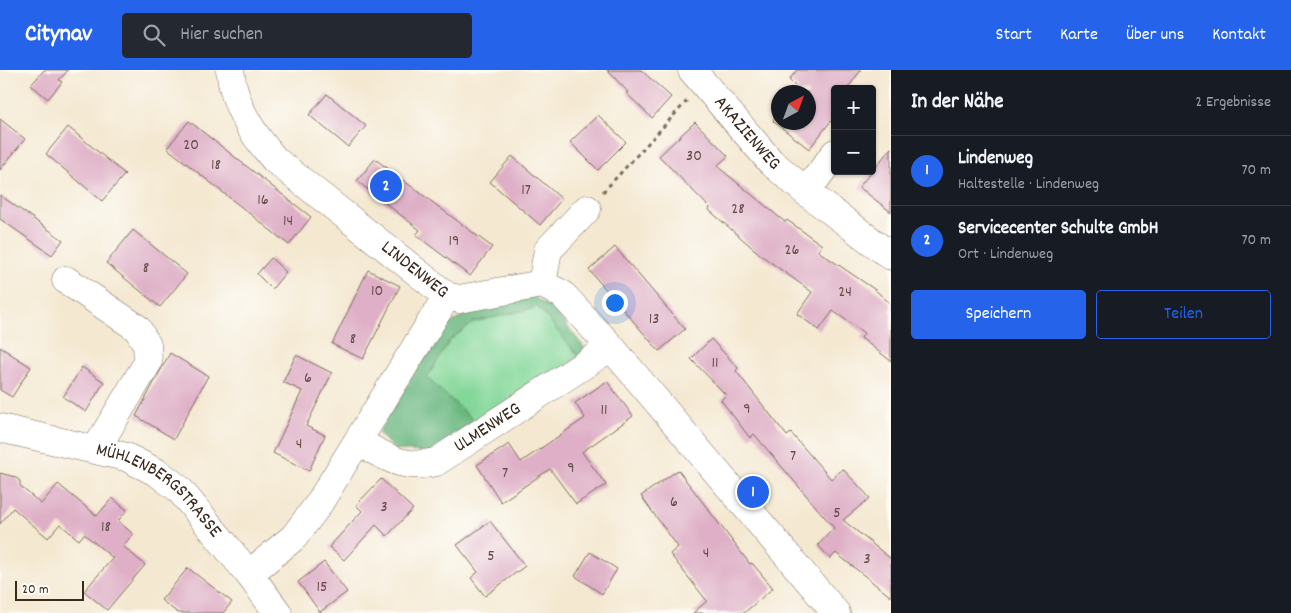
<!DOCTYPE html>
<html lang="de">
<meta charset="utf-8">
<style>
body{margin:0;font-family:Dekko,sans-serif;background:#242831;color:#f1f3f6}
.controls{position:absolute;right:15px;top:15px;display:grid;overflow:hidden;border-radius:5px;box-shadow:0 1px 4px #0004}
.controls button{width:45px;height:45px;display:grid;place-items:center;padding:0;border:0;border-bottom:1px solid #363941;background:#171b24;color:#f1f3f6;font:25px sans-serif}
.compass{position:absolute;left:771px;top:15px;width:45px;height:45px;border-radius:50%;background:#171b24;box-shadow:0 1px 4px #0004;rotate:41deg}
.scale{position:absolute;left:15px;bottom:12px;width:69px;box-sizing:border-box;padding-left:5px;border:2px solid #3b2a1e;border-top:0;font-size:14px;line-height:18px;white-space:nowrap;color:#3b2a1e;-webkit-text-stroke:4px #fdfcf7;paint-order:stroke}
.you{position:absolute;left:614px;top:232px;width:18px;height:18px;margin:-12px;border:4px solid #fff;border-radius:50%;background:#1a73e8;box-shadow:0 0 0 8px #1a73e833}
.badge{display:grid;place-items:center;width:32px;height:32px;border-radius:50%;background:#2563eb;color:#fff;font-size:16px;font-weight:700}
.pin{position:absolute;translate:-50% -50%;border:2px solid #fff;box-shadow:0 1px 5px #0006}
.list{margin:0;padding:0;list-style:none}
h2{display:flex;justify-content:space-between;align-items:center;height:65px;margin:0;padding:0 20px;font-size:21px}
h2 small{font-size:16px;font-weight:400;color:#9ea1a6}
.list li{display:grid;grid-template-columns:32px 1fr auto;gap:15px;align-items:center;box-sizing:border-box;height:70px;padding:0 20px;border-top:1px solid #363941}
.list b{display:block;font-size:19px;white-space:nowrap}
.list p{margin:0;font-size:16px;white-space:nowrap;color:#9ea1a6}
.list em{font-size:16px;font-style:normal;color:#9ea1a6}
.actions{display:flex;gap:10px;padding:15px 20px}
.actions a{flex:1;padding:11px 0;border:1px solid #2563eb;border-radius:5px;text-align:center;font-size:18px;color:#2563eb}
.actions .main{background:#2563eb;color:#fff}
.icon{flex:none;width:28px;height:28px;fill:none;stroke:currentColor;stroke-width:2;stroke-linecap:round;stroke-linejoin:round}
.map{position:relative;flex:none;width:891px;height:543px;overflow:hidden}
header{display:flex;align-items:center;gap:30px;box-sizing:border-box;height:70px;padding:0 25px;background:#2563eb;color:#fff}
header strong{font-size:24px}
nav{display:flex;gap:28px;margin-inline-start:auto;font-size:18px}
.search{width:350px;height:45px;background:#242831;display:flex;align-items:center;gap:12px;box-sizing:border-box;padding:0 18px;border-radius:5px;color:#9ea1a6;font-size:19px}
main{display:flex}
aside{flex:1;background:#171b24}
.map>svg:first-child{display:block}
.green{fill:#83d799;stroke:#5f805c}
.forest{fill:#6ab881;stroke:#527150}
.building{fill:#deafc6}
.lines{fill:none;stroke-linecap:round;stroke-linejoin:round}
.minor-casing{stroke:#7c6c5d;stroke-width:29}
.path{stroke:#7c6c5d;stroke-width:3;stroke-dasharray:4 4;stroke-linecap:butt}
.minor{stroke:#fff;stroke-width:28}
.labels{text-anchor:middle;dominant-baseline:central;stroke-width:5;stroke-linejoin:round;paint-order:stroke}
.number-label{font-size:16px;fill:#644b48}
.street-label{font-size:19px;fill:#3b2a1e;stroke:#fdfcf7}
</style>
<header>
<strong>Citynav</strong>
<div class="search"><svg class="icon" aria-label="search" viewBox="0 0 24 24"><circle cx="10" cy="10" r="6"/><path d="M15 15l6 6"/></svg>Hier suchen</div>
<nav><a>Start</a><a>Karte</a><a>Über uns</a><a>Kontakt</a></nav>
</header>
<main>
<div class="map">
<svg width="891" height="543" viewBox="0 0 891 543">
<rect width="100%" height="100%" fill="#fdfcf7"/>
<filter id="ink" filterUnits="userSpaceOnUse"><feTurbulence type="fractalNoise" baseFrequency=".02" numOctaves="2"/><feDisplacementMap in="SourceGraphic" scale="10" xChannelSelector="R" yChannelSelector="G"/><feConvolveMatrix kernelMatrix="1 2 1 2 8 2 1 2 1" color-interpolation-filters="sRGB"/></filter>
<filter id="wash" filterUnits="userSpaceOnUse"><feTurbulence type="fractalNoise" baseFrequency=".0096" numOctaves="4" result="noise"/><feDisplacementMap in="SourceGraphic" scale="20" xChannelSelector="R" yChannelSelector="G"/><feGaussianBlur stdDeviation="1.12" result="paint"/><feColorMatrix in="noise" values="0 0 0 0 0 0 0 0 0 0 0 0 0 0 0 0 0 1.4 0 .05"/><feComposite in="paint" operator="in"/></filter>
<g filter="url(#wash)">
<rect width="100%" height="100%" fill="#f4e8d1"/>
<path class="green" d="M 538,237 L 579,287 L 478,354 L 426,308 L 450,270 L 474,252 Z"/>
<path class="forest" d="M 534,227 L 555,241 L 587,281 L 579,287 L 538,237 L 474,252 L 450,270 L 427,308 L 478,354 L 440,383 L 395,380 L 378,363 L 441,259 L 472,241 Z"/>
<g id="blocks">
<path class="building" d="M 44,0 L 68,0 L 59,10 L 62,12 L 48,29 L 31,15 Z
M 607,0 L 641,0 L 671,27 L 652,48 L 626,23 L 628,22 Z
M 797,0 L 861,0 L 847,19 L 835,19 L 835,46 L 809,79 L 773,51 L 778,44 L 778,52 L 808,52 L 808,22 L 795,22 L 798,19 L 789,10 Z
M 327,24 L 366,56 L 348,77 L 309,45 Z
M 598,45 L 626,72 L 598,100 L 570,72 Z
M 0,49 L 25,69 L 0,100 Z
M 189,51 L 311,147 L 289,175 L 167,78 Z
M 695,52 L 728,86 L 717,96 L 785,152 L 787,150 L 822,175 L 818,181 L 874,219 L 891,234 L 891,291 L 861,268 L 864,263 L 833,241 L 819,260 L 797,244 L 812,222 L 762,186 L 709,140 L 710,138 L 659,86 Z
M 68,57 L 125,104 L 102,131 L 46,84 Z
M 891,78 L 891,142 L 859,117 Z
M 512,86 L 562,129 L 540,155 L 490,112 Z
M 375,89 L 492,177 L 470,206 L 416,165 L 420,160 L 357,111 Z
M 0,125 L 63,170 L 52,185 L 0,149 Z
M 133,160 L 187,204 L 160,237 L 106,193 Z
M 615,177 L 685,259 L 659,281 L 589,200 Z
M 271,188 L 286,202 L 272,219 L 257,204 Z
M 368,200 L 400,216 L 363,289 L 332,274 Z
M 711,269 L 738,298 L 736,301 L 787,366 L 791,363 L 831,409 L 843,399 L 870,428 L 843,450 L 891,489 L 891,527 L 836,483 L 830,489 L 818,475 L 834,458 L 754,364 L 750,368 L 721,330 L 726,325 L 691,289 Z
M 0,277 L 31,297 L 12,327 L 0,320 Z
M 170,283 L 208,306 L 174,369 L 136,346 Z
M 296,285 L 332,303 L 306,356 L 325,365 L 309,401 L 273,383 L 302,321 L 283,312 Z
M 82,297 L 104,312 L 86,342 L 63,327 Z
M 607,311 L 633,346 L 582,382 L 606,415 L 576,434 L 550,399 L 501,432 L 477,395 L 509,374 L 521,392 L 585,348 L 575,333 Z
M 678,400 L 750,494 L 752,493 L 773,518 L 744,543 L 693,543 L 707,531 L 670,484 L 678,477 L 641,426 Z
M 0,403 L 15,407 L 20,411 L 20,416 L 41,434 L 58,414 L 97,446 L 112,428 L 127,440 L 118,451 L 133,464 L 123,476 L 145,495 L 107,540 L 84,521 L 113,488 L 84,464 L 79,470 L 60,454 L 48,468 L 13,438 L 0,454 Z
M 381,409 L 413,439 L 387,466 L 376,455 L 344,490 L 329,477 L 362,441 L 356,435 Z
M 490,451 L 525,496 L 485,526 L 471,508 L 478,502 L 457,475 Z
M 590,482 L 617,499 L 602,524 L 575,506 Z
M 324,492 L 347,522 L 320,542 L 298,512 Z
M 188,498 L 232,532 L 223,543 L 178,543 L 161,530 Z"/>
</g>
</g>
<g filter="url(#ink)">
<use href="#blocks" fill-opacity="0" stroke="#7c6c5d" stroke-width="1"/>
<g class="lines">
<defs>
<g id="minor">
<path id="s1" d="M 230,0 C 234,37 252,63 275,90 L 447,226 L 459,229 L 542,214 L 562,224 L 611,277 L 836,543"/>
<path id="s2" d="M 692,0 L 771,92 L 806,122 L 891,186"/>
<path d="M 806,122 L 835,83"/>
<path d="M 66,210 L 137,258 L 147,275 L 148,292 L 96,379"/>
<path d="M 542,214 L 548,180 L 587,139"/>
<path id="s3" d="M 0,358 L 126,387 L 158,403 L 179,419 L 249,504 L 278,543"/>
<path id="s4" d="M 358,372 C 388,387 401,400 436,392 L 611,277"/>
<path d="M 249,504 L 294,467 L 318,435 L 447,226"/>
</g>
</defs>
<use href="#minor" class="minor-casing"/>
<path class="path" d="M 603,122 L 687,31"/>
<use href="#minor" class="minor"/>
</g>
</g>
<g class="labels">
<g class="number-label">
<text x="191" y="75">20</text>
<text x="694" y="86">30</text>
<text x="216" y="95">18</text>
<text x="526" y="120">17</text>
<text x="263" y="130">16</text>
<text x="738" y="139">28</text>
<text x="288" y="151">14</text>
<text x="454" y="171">19</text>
<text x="792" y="180">26</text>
<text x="146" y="198">8</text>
<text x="377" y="221">10</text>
<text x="845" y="222">24</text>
<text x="654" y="249">13</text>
<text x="353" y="269">8</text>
<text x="715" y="293">11</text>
<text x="308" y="308">6</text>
<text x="747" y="339">9</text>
<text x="604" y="340">11</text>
<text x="299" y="374">4</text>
<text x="793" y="386">7</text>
<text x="571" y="398">9</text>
<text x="505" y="403">7</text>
<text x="674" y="432">6</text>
<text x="384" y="437">3</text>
<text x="837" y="443">5</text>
<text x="106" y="457">18</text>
<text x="706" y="483">4</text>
<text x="491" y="486">5</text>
<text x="867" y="489">3</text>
<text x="322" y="517">15</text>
</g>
<g class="street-label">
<text stroke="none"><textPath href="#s2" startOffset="84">AKAZIENWEG</textPath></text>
<text stroke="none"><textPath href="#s1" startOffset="280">LINDENWEG</textPath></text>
<text stroke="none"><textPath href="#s4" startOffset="145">ULMENWEG</textPath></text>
<text stroke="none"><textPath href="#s3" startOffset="175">MÜHLENBERGSTRASSE</textPath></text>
</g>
</g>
</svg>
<div class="controls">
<button>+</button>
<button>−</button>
</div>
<svg class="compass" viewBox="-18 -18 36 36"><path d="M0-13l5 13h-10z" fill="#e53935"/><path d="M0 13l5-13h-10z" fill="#9ea1a6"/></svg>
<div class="scale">20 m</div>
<div class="you"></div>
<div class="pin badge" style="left:753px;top:422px">1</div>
<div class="pin badge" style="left:386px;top:116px">2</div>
</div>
<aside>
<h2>In der Nähe<small>2 Ergebnisse</small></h2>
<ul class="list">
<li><span class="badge">1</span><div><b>Lindenweg</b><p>Haltestelle · Lindenweg</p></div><em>70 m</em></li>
<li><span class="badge">2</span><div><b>Servicecenter Schulte GmbH</b><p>Ort · Lindenweg</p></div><em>70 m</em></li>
</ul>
<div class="actions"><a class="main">Speichern</a><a>Teilen</a></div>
</aside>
</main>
